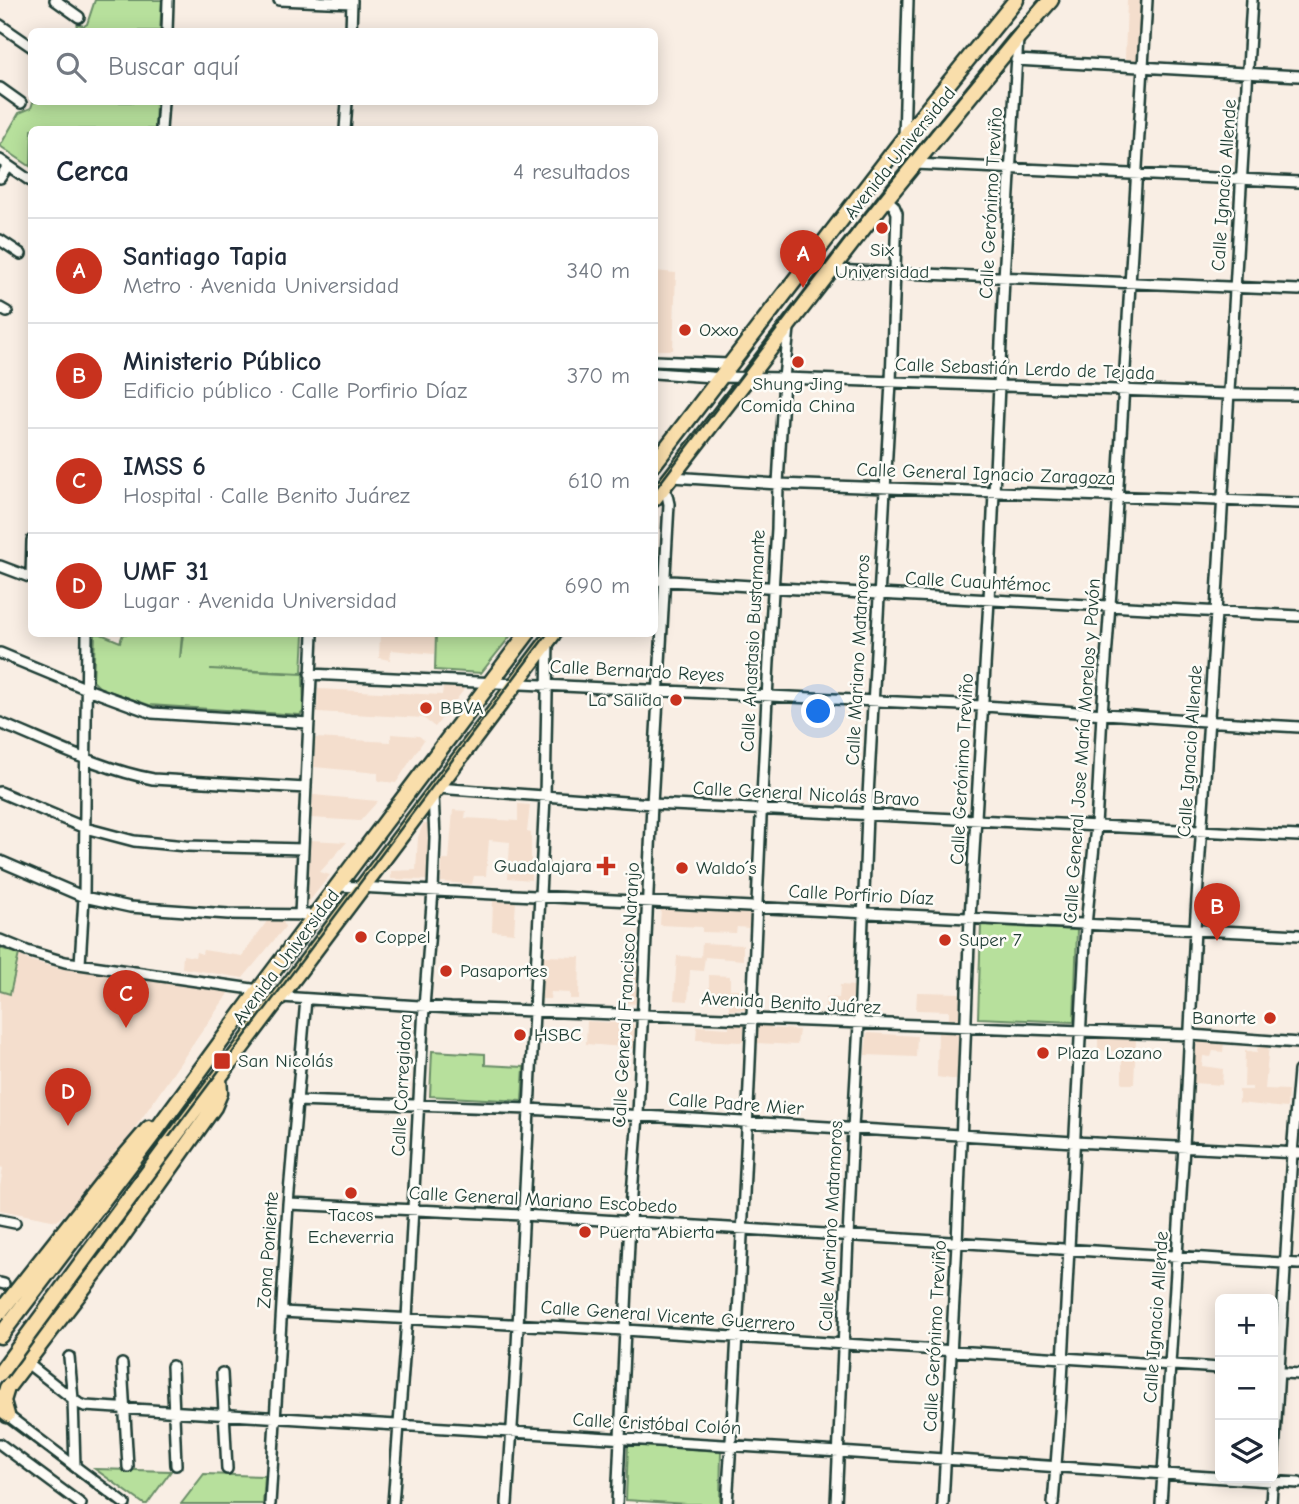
<!DOCTYPE html>
<html lang="es">
<meta charset="utf-8">
<style>
body{margin:0;font-family:"Comic Neue",sans-serif;background:#f6f6f7;color:#1f2937}
.controls{position:absolute;right:21px;bottom:21px;display:grid;overflow:hidden;border-radius:10px;box-shadow:0 4px 18px #0003}
.controls button{width:63px;height:63px;display:grid;place-items:center;padding:0;border:0;border-bottom:2px solid #e0e1e3;background:#fff;color:#1f2937;font:35px sans-serif}
.you{position:absolute;left:819px;top:712px;width:24px;height:24px;margin:-18px;border:5px solid #fff;border-radius:50%;background:#1a73e8;box-shadow:0 0 0 10px #1a73e833}
.badge{display:grid;place-items:center;width:46px;height:46px;border-radius:50%;background:#c8321e;color:#fff;font-size:23px;font-weight:700}
.pin{position:absolute;translate:-50% -58px;filter:drop-shadow(0 2px 4px #0008)}
.pin::after{content:'';position:absolute;top:37px;width:24px;height:21px;background:inherit;clip-path:polygon(0 0,100% 0,50% 100%)}
.list{margin:0;padding:0;list-style:none}
h2{display:flex;justify-content:space-between;align-items:center;height:91px;margin:0;padding:0 28px;font-size:30px}
h2 small{font-size:23px;font-weight:400;color:#747a83}
.list li{display:grid;grid-template-columns:46px 1fr auto;gap:21px;align-items:center;box-sizing:border-box;height:105px;padding:0 28px;border-top:2px solid #e0e1e3}
.list b{display:block;font-size:26px;white-space:nowrap}
.list p{margin:0;font-size:23px;white-space:nowrap;color:#747a83}
.list em{font-size:23px;font-style:normal;color:#747a83}
.icon{flex:none;width:38px;height:38px;fill:none;stroke:currentColor;stroke-width:2;stroke-linecap:round;stroke-linejoin:round}
.map{position:relative;flex:none;width:1299px;height:1504px;overflow:hidden}
.search{position:absolute;background:#fff;box-shadow:0 4px 18px #0003;left:28px;top:28px;width:630px;height:77px;display:flex;align-items:center;gap:18px;box-sizing:border-box;padding:0 24px;border-radius:10px;color:#747a83;font-size:26px}
.panel{position:absolute;background:#fff;box-shadow:0 4px 18px #0003;left:28px;top:126px;width:630px;height:511px;border-radius:10px}
.map>svg:first-child{display:block}
.built{fill:#f4decd}
.green{fill:#b7e09c;stroke:#6b8e68;stroke-width:2}
.lines{fill:none;stroke-linecap:round;stroke-linejoin:round}
.minor-casing{stroke:#1f3d34;stroke-width:14}
.highway-casing{stroke:#1f3d34;stroke-width:19}
.minor{stroke:#fdfcf7;stroke-width:9}
.highway{stroke:#f9deab;stroke-width:14}
.rail{stroke:#1f3d34;stroke-width:2.5}
.highway-bridge-casing{stroke:#1f3d34;stroke-width:19;stroke-linecap:butt}
.highway-bridge{stroke:#f9deab;stroke-width:14}
.poi-dot{fill:#c8321e;stroke:#fdfcf7;stroke-width:2.5}
.labels{text-anchor:middle;dominant-baseline:central;stroke-width:5;stroke-linejoin:round;paint-order:stroke}
.street-label{font-size:19px;fill:#1f3d34;stroke:#fdfcf7}
.poi-label{font-size:19px;fill:#1f3d34;stroke:#fdfcf7;text-anchor:start}
</style>
<div class="map">
<svg width="1299" height="1504" viewBox="0 0 1299 1504">
<rect width="100%" height="100%" fill="#f9eee4"/>
<filter id="ink" filterUnits="userSpaceOnUse"><feTurbulence type="fractalNoise" baseFrequency=".0143" numOctaves="2"/><feDisplacementMap in="SourceGraphic" scale="14" xChannelSelector="R" yChannelSelector="G"/><feConvolveMatrix kernelMatrix="1 2 1 2 8 2 1 2 1" color-interpolation-filters="sRGB"/></filter>
<g filter="url(#ink)">
<path class="built" d="M 1127,0 L 1142,0 L 1139,60 L 1125,59 Z
M 655,271 L 676,273 L 673,350 L 655,350 Z
M 380,634 L 436,634 L 434,654 L 391,650 L 390,660 L 379,658 Z
M 443,687 L 463,688 L 463,691 L 435,727 L 423,718 L 317,712 L 318,689 L 442,695 Z
M 391,734 L 419,736 L 424,740 L 396,783 L 378,781 L 378,773 L 314,767 L 315,738 L 391,742 Z
M 313,795 L 378,801 L 360,821 L 311,818 Z
M 518,804 L 530,805 L 527,832 L 531,833 L 531,880 L 508,878 L 510,842 L 489,840 L 486,876 L 474,876 L 472,884 L 441,882 L 442,860 L 449,860 L 453,810 L 466,811 L 465,818 L 518,821 Z
M 423,824 L 430,824 L 427,880 L 391,879 L 391,871 L 416,870 L 418,837 Z
M 310,840 L 347,842 L 320,872 L 330,875 L 307,904 Z
M 493,900 L 516,901 L 514,933 L 492,931 Z
M 704,907 L 723,908 L 723,912 L 732,912 L 732,908 L 751,909 L 749,928 L 737,927 L 736,933 L 702,932 L 702,927 L 660,925 L 661,908 L 703,910 Z
M 270,917 L 282,918 L 285,927 L 243,978 L 182,968 L 183,955 L 195,957 L 196,952 L 202,954 L 203,950 L 242,956 Z
M 702,943 L 743,945 L 743,960 L 705,957 L 703,971 L 690,970 L 688,1001 L 674,1000 L 677,956 L 701,957 Z
M 19,954 L 28,960 L 58,968 L 230,991 L 126,1141 L 83,1196 L 57,1221 L 0,1210 L 0,1187 L 3,1168 L 0,1167 L 0,991 L 10,993 Z
M 543,956 L 580,957 L 579,999 L 570,999 L 570,993 L 551,992 L 550,999 L 542,999 Z
M 625,960 L 639,961 L 638,1004 L 624,1003 Z
M 709,975 L 730,976 L 730,989 L 746,989 L 746,1010 L 729,1010 L 729,1002 L 709,1001 Z
M 840,985 L 855,986 L 854,1014 L 825,1011 L 826,997 L 839,998 Z
M 917,992 L 962,993 L 961,1021 L 949,1020 L 949,1011 L 916,1010 Z
M 729,1020 L 745,1021 L 743,1042 L 696,1040 L 697,1026 L 729,1028 Z
M 587,1021 L 633,1024 L 637,1027 L 635,1048 L 586,1044 Z
M 756,1023 L 771,1023 L 771,1028 L 799,1030 L 797,1045 L 755,1043 Z
M 938,1031 L 960,1032 L 958,1080 L 937,1077 Z
M 867,1033 L 917,1036 L 916,1057 L 865,1055 Z
M 1098,1038 L 1136,1039 L 1134,1084 L 1122,1084 L 1122,1052 L 1098,1050 Z
M 1197,1040 L 1224,1041 L 1223,1052 L 1213,1051 L 1211,1057 L 1203,1056 L 1202,1066 L 1223,1069 L 1222,1085 L 1193,1083 Z
M 1258,1043 L 1269,1044 L 1265,1089 L 1288,1090 L 1287,1108 L 1239,1103 L 1239,1090 L 1252,1090 L 1252,1087 L 1244,1087 L 1245,1051 L 1257,1052 Z"/>
<path class="green" d="M 95,0 L 162,0 L 160,31 L 73,31 L 78,24 L 84,26 L 87,24 Z
M 33,102 L 156,102 L 155,129 L 32,130 L 31,167 L 0,146 L 19,113 L 31,108 Z
M 95,634 L 101,634 L 120,642 L 123,634 L 182,634 L 180,659 L 183,634 L 304,634 L 302,673 L 210,669 L 303,674 L 304,711 L 300,715 L 149,705 L 100,688 L 93,681 Z
M 436,634 L 512,634 L 481,673 L 435,670 Z
M 981,925 L 1077,930 L 1074,1022 L 978,1018 Z
M 0,948 L 19,954 L 10,994 L 0,991 Z
M 432,1051 L 485,1054 L 485,1065 L 524,1067 L 522,1101 L 430,1096 Z
M 628,1445 L 721,1451 L 720,1504 L 687,1504 L 626,1500 Z
M 95,1469 L 171,1471 L 147,1504 L 144,1504 Z
M 204,1474 L 265,1476 L 263,1504 L 181,1504 Z"/>
<g class="lines">
<defs>
<path id="minor" d="M 55,0 L 79,17
M 279,0 L 352,3
M 0,25 L 32,47
M 167,32 L 168,0
M 351,32 L 352,0
M 1016,60 L 1299,76
M 0,88 L 21,103
M 161,130 L 163,102
M 345,130 L 347,102
M 904,138 L 908,0
M 0,160 L 32,182
M 915,164 L 1299,182
M 0,178 L 8,166
M 0,240 L 21,254
M 831,270 L 1299,290
M 0,308 L 7,312
M 654,361 L 729,364
M 654,373 L 712,377 L 784,378 L 1228,394 L 1299,395
M 672,477 L 778,484 L 1299,503
M 0,566 L 32,578
M 31,578 L 32,540
M 654,580 L 878,594 L 1299,616
M 0,653 L 87,689 L 152,713 L 309,723
M 310,674 C 534,684 758,695 982,706 C 1088,712 1193,721 1299,727
M 0,723 C 50,743 100,769 153,779 L 306,788
M 437,788 L 652,804 L 1299,836
M 0,792 L 85,828 L 134,841 L 186,846 L 303,849
M 0,861 L 84,897 L 130,907 L 228,914 L 315,915
M 338,886 L 1299,935
M 300,915 L 313,634
M 0,940 L 27,951 L 65,962 L 259,990
M 80,964 L 84,897 L 87,634
M 281,997 L 450,1008 L 1191,1035 L 1299,1043
M 296,1101 L 529,1109 L 1074,1142 L 1299,1153
M 288,1204 L 523,1215 L 1299,1264
M 0,1220 L 15,1223
M 0,1283 L 4,1284
M 282,1312 L 625,1330 L 1220,1368
M 69,1357 L 73,1399 L 75,1467
M 27,1363 L 78,1403 L 85,1406 L 839,1452 L 1299,1483
M 122,1364 L 128,1467
M 172,1366 L 176,1465
M 1273,1372 L 1299,1374
M 222,1373 L 227,1469
M 3,1412 L 125,1504
M 0,1444 L 81,1504
M 270,1504 L 288,1204 L 306,999
M 393,1504 L 407,1318 L 424,1007 L 433,891 L 435,838 L 433,794
M 507,1504 L 516,1365 L 545,797 L 548,642
M 617,1504 L 630,1221 L 638,1115 L 652,804 L 669,504 L 667,495 L 662,490
M 727,1504 C 749,1179 755,854 777,529 L 778,484 L 784,378 L 789,328
M 836,1504 L 853,1128 L 859,1024 L 867,814 L 891,382 L 897,213 L 894,206 L 886,199
M 943,1504 L 957,1243 L 970,918 L 989,600 L 1004,278 L 1018,38
M 1053,1504 L 1061,1400 L 1086,925 L 1096,826 L 1102,714 L 1115,536 L 1147,0
M 1161,1504 L 1184,1147 L 1195,929 L 1216,613 L 1252,0
M 1271,1504 L 1292,1153 L 1299,1071"/>
<path id="highway" d="M 654,464 L 904,138 L 1016,0
M 654,499 L 886,199 L 1018,37 L 1051,0
M 169,1144 L 553,634
M 0,1312 L 102,1183 L 149,1128
M 0,1336 L 155,1132 L 259,990 L 527,634
M 7,1415 L 3,1401 L 7,1388 L 111,1252 L 214,1107 L 220,1093 L 219,1078"/>
</defs>
<use href="#minor" class="minor-casing"/>
<use href="#highway" class="highway-casing"/>
<use href="#minor" class="minor"/>
<use href="#highway" class="highway"/>
<path class="rail" d="M 654,491 L 855,226 L 935,126 L 1039,0
M 0,1362 L 547,634
M 0,1418 L 115,1504"/>
<defs>
<path id="highway-bridge" d="M 0,1373 L 169,1144"/>
</defs>
<use href="#highway-bridge" class="highway-bridge-casing"/>
<use href="#highway-bridge" class="highway-bridge"/>
</g>
</g>
<g class="poi-dot">
<circle cx="882" cy="228" r="7"/>
<circle cx="685" cy="330" r="7"/>
<circle cx="798" cy="362" r="7"/>
<circle cx="676" cy="700" r="7"/>
<circle cx="426" cy="708" r="7"/>
<path d="M602.5 855.5h7v7h7v7h-7v7h-7v-7h-7v-7h7z"/>
<circle cx="682" cy="868" r="7"/>
<circle cx="361" cy="937" r="7"/>
<circle cx="945" cy="940" r="7"/>
<circle cx="446" cy="971" r="7"/>
<circle cx="1270" cy="1018" r="7"/>
<circle cx="520" cy="1035" r="7"/>
<circle cx="1043" cy="1053" r="7"/>
<rect x="213" y="1052" width="18" height="18" rx="3.5"/>
<circle cx="351" cy="1193" r="7"/>
<circle cx="585" cy="1232" r="7"/>
</g>
<g class="labels">
<g class="street-label">
<text transform="translate(900 153) rotate(-51)">Avenida Universidad</text>
<text transform="translate(1224 185) rotate(-86)">Calle Ignacio Allende</text>
<text transform="translate(991 203) rotate(-87)">Calle Gerónimo Treviño</text>
<text transform="translate(1025 369) rotate(2)">Calle Sebastián Lerdo de Tejada</text>
<text transform="translate(986 474) rotate(2)">Calle General Ignacio Zaragoza</text>
<text transform="translate(978 582) rotate(3)">Calle Cuauhtémoc</text>
<text transform="translate(753 641) rotate(-87)">Calle Anastasio Bustamante</text>
<text transform="translate(858 660) rotate(-87)">Calle Mariano Matamoros</text>
<text transform="translate(637 671) rotate(3)">Calle Bernardo Reyes</text>
<text transform="translate(1082 751) rotate(-86)">Calle General Jose María Morelos y Pavón</text>
<text transform="translate(1190 751) rotate(-86)">Calle Ignacio Allende</text>
<text transform="translate(962 769) rotate(-87)">Calle Gerónimo Treviño</text>
<text transform="translate(806 794) rotate(3)">Calle General Nicolás Bravo</text>
<text transform="translate(861 895) rotate(3)">Calle Porfirio Díaz</text>
<text transform="translate(286 957) rotate(-53)">Avenida Universidad</text>
<text transform="translate(626 995) rotate(-87)">Calle General Francisco Naranjo</text>
<text transform="translate(791 1003) rotate(3)">Avenida Benito Juárez</text>
<text transform="translate(402 1085) rotate(-87)">Calle Corregidora</text>
<text transform="translate(736 1104) rotate(4)">Calle Padre Mier</text>
<text transform="translate(543 1200) rotate(3)">Calle General Mariano Escobedo</text>
<text transform="translate(831 1226) rotate(-87)">Calle Mariano Matamoros</text>
<text transform="translate(268 1250) rotate(-86)">Zona Poniente</text>
<text transform="translate(668 1316) rotate(4)">Calle General Vicente Guerrero</text>
<text transform="translate(1156 1317) rotate(-86)">Calle Ignacio Allende</text>
<text transform="translate(935 1336) rotate(-87)">Calle Gerónimo Treviño</text>
<text transform="translate(657 1424) rotate(3)">Calle Cristóbal Colón</text>
</g>
<g class="poi-label">
<text x="882" y="250" text-anchor="middle">Six<tspan x="882" dy="22">Universidad</tspan></text>
<text x="699" y="330">Oxxo</text>
<text x="798" y="384" text-anchor="middle">Shung Jing<tspan x="798" dy="22">Comida China</tspan></text>
<text x="662" y="700" text-anchor="end">La Salida</text>
<text x="440" y="708">BBVA</text>
<text x="592" y="866" text-anchor="end">Guadalajara</text>
<text x="696" y="868">Waldo´s</text>
<text x="375" y="937">Coppel</text>
<text x="959" y="940">Super 7</text>
<text x="460" y="971">Pasaportes</text>
<text x="1256" y="1018" text-anchor="end">Banorte</text>
<text x="534" y="1035">HSBC</text>
<text x="1057" y="1053">Plaza Lozano</text>
<text x="238" y="1061">San Nicolás</text>
<text x="351" y="1215" text-anchor="middle">Tacos<tspan x="351" dy="22">Echeverria</tspan></text>
<text x="599" y="1232">Puerta Abierta</text>
</g>
</g>
</svg>
<div class="controls">
<button>+</button>
<button>−</button>
<button><svg class="icon" aria-label="layers" viewBox="0 0 24 24"><path d="M12 4l9 5-9 5-9-5zM3 14l9 5 9-5"/></svg></button>
</div>
<div class="you"></div>
<div class="pin badge" style="left:803px;top:288px">A</div>
<div class="pin badge" style="left:1217px;top:941px">B</div>
<div class="pin badge" style="left:126px;top:1028px">C</div>
<div class="pin badge" style="left:68px;top:1126px">D</div>
<div class="search"><svg class="icon" aria-label="search" viewBox="0 0 24 24"><circle cx="10" cy="10" r="6"/><path d="M15 15l6 6"/></svg>Buscar aquí</div>
<section class="panel">
<h2>Cerca<small>4 resultados</small></h2>
<ul class="list">
<li><span class="badge">A</span><div><b>Santiago Tapia</b><p>Metro · Avenida Universidad</p></div><em>340 m</em></li>
<li><span class="badge">B</span><div><b>Ministerio Público</b><p>Edificio público · Calle Porfirio Díaz</p></div><em>370 m</em></li>
<li><span class="badge">C</span><div><b>IMSS 6</b><p>Hospital · Calle Benito Juárez</p></div><em>610 m</em></li>
<li><span class="badge">D</span><div><b>UMF 31</b><p>Lugar · Avenida Universidad</p></div><em>690 m</em></li>
</ul>
</section>
</div>
